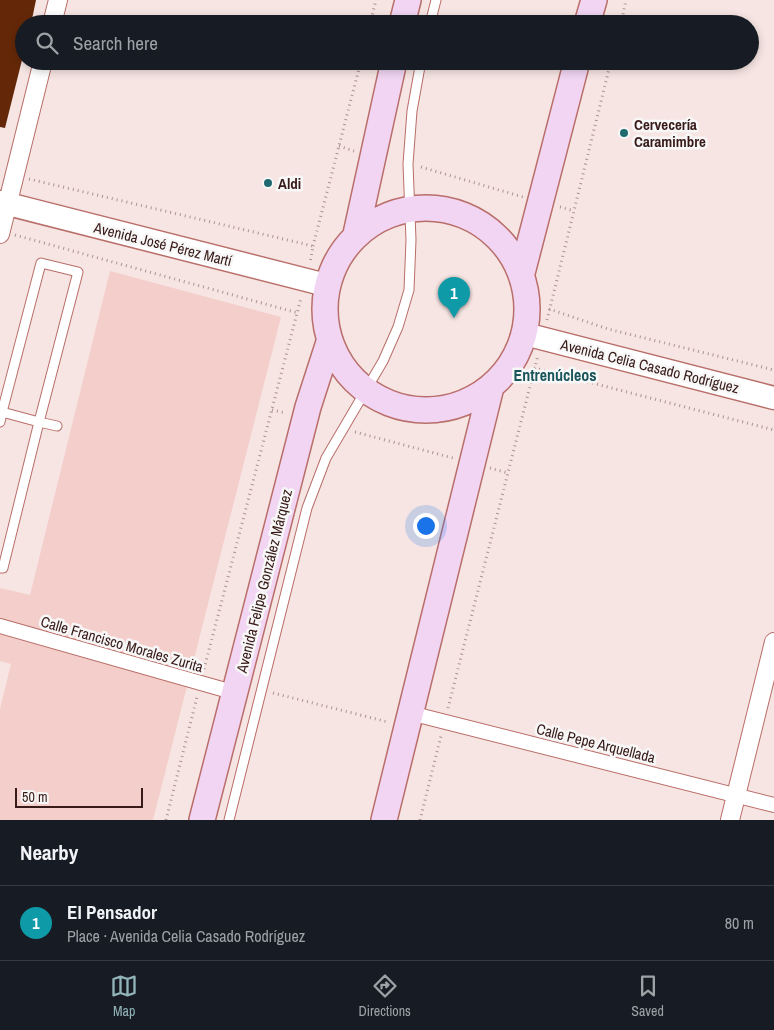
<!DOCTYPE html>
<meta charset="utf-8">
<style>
body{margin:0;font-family:"Archivo Narrow",sans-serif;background:#242831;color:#f1f3f6}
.scale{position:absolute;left:15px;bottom:12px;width:128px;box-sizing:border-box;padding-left:5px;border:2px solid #381a18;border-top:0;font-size:14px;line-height:18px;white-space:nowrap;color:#381a18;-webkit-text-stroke:4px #f7f7f7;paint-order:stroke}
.you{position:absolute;left:425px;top:525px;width:18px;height:18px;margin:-12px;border:4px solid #fff;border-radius:50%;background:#1a73e8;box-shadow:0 0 0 8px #1a73e833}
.badge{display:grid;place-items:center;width:32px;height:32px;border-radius:50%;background:#92b5ba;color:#fff;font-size:16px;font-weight:700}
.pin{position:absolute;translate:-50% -41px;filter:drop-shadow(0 1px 2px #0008)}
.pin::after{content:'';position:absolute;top:26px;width:18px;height:15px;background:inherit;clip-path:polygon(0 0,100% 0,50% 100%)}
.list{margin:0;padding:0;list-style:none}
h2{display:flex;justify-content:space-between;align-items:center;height:65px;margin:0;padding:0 20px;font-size:21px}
h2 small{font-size:16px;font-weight:400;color:#9ea1a6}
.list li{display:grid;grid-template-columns:32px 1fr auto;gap:15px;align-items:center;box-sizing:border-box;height:75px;padding:0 20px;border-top:1px solid #363941}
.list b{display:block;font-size:19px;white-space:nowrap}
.list p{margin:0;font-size:16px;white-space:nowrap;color:#9ea1a6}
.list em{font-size:16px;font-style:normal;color:#9ea1a6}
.icon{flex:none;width:28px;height:28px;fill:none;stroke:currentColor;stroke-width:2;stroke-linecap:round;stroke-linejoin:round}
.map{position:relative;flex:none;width:774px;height:820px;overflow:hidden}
.search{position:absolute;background:#171b24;box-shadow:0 2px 8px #0003;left:15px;right:15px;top:15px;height:55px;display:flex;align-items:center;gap:12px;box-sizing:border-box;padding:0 18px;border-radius:28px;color:#9ea1a6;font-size:19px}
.sheet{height:140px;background:#171b24}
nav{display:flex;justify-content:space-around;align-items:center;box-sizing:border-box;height:70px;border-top:1px solid #363941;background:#171b24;font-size:14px;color:#9ea1a6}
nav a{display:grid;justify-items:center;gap:2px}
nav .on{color:#92b5ba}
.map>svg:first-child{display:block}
.green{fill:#f4ceca}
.building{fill:#642808}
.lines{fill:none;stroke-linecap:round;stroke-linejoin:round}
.service-casing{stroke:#b96e69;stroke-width:11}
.pedestrian-casing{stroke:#b96e69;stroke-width:16}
.minor-casing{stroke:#b96e69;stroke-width:20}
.tertiary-casing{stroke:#b96e69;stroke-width:25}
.secondary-casing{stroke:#b96e69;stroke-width:28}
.path{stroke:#aa9492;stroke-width:3;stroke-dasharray:1 4;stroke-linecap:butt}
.service{stroke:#fff;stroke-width:9}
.pedestrian{stroke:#fff;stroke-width:14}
.minor{stroke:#fff;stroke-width:18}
.tertiary{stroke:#fff;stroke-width:22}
.secondary{stroke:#f1d5f3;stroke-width:25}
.poi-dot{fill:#1f6a71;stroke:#f7f7f7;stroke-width:2}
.labels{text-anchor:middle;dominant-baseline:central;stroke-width:5;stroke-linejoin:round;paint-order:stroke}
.poi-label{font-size:15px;font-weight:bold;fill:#381a18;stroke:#f7f7f7;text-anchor:start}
.street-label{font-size:15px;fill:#381a18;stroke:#f7f7f7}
.neighbourhood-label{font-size:16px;font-weight:bold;fill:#1a555b;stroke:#f7f7f7}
</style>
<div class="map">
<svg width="774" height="820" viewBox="0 0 774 820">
<rect width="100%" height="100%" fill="#f6e5e3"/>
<path class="green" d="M 110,271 L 281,317 L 153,820 L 0,820 L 0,709 L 11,664 L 0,661 L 0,588 L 30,595 Z"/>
<path class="building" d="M 0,0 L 36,0 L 31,24 L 24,24 L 24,52 L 5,128 L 0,127 Z"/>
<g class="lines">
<defs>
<path id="service" d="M 430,24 L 436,0
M 0,412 L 2,412 L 39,422 L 78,272 L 41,263 L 2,412 L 0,422
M 0,568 L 3,568 L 39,422 L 57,426
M 229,820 L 307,508 L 326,458 L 383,361 L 398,327 L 409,290 L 411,240 L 408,164 L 412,111 L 421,61"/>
<path id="pedestrian" d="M 0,626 L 236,693
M 410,713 L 774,805"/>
<path id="minor" d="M 52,24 L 58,0
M 0,234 L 43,61
M 730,820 L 774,642"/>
<path id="tertiary" d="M 0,202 L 326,285
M 525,334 L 774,398"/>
<path id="secondary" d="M 402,24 L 408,0
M 587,24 L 594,0
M325 309a101 101 0 1 1 202 0a101 101 0 1 1-202 0Z
M 356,234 L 394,61
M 522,273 L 577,61
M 202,820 L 308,407 L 329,342
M 384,820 L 491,387"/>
</defs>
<use href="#service" class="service-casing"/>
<use href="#pedestrian" class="pedestrian-casing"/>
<use href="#minor" class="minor-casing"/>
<use href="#tertiary" class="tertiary-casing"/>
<use href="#secondary" class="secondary-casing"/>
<path class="path" d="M 370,24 L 376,0
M 621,24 L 626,0
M 339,146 L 354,151
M 421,167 L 523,197
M 29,179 L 313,246 L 310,263
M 560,207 L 574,211
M 15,235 L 298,313
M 313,246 L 361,61
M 549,309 L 608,329 L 774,370
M 547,320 L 611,61
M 534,368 L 774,430
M 272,410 L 286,413
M 355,432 L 453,458
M 490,468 L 508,473
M 204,669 L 301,298
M 273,693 L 388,722
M 448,708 L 538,355
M 166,820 L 197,697
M 420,820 L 441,736"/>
<use href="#service" class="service"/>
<use href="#pedestrian" class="pedestrian"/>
<use href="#minor" class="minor"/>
<use href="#tertiary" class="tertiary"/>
<use href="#secondary" class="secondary"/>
</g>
<g class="poi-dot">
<circle cx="624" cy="133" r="5"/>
<circle cx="268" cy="183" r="5"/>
</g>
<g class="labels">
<g class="poi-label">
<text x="634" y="124">Cervecería<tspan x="634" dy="17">Caramimbre</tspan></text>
<text x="278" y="183">Aldi</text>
</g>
<g class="street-label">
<text transform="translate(163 244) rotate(14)">Avenida José Pérez Martí</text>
<text transform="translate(650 366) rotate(14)">Avenida Celia Casado Rodríguez</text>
<text transform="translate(264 581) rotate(-76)">Avenida Felipe González Márquez</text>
<text transform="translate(122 644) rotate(16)">Calle Francisco Morales Zurita</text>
<text transform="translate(596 743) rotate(14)">Calle Pepe Arquellada</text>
</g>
<g class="neighbourhood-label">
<text x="555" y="375">Entrenúcleos</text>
</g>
</g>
</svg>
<div class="scale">50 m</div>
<div class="you"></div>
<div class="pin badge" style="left:454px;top:318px;background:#0f9aa8">1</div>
<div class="search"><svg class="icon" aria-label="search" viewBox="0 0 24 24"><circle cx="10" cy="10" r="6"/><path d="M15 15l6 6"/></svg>Search here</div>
</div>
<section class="sheet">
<h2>Nearby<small></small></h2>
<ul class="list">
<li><span class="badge" style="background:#0f9aa8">1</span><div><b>El Pensador</b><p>Place · Avenida Celia Casado Rodríguez</p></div><em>80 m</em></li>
</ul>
</section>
<nav>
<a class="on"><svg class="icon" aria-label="map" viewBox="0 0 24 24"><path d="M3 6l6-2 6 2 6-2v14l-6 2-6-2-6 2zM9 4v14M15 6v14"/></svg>Map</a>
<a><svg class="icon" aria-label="directions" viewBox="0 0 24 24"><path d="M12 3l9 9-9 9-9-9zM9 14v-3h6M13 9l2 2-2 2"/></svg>Directions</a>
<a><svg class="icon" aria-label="saved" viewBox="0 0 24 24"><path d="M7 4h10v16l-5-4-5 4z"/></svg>Saved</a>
</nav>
